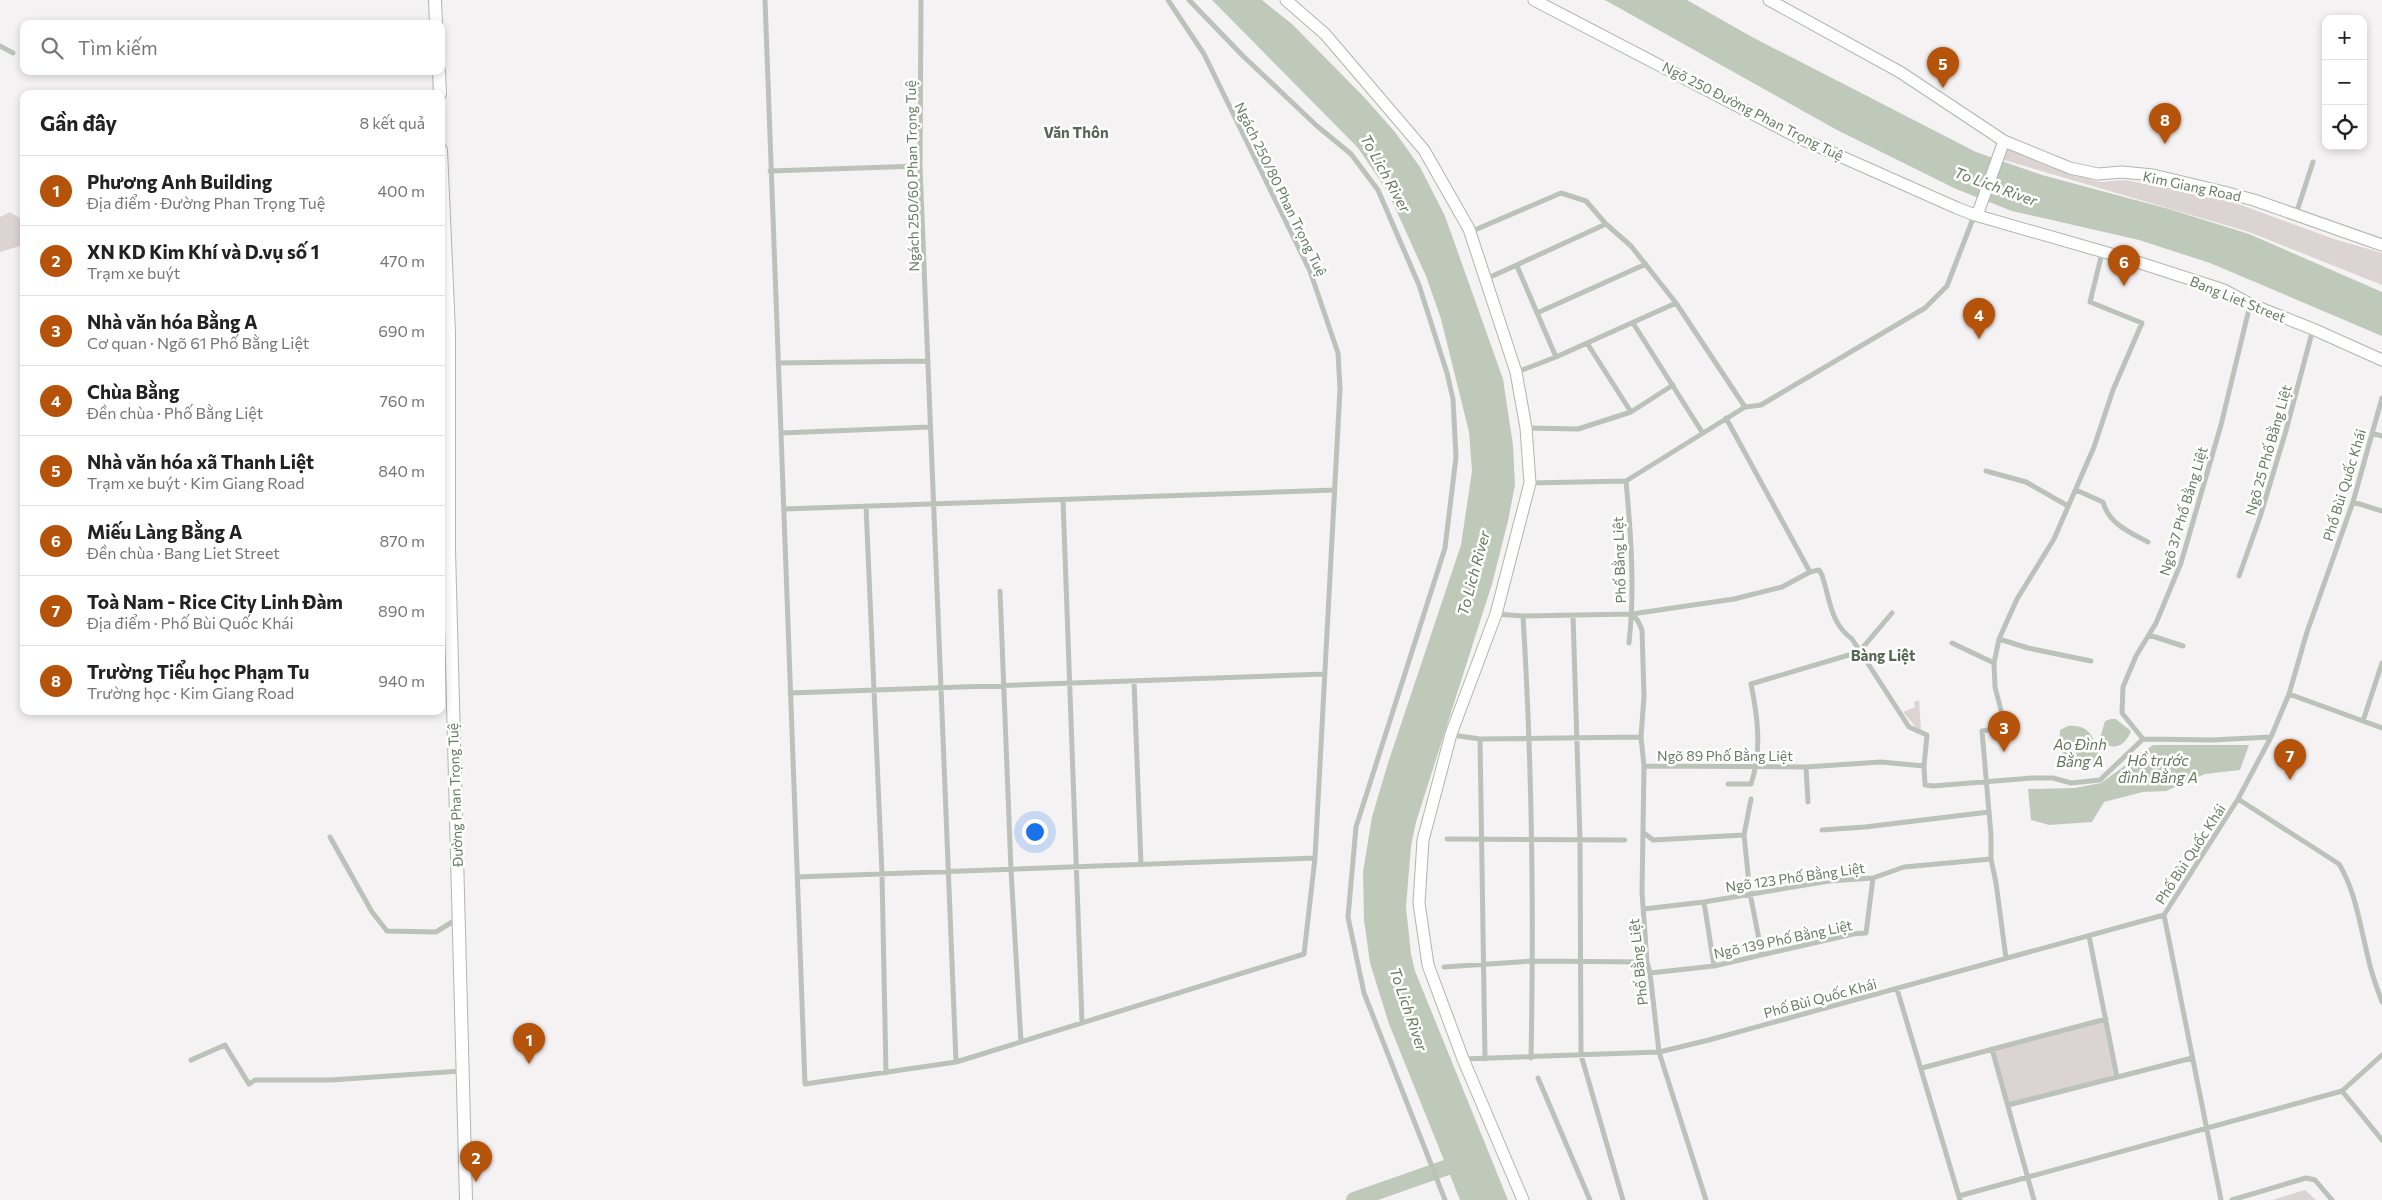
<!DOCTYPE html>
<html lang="vi">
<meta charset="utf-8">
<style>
body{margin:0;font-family:Commissioner,sans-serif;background:#f6f6f6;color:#222}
.controls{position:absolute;right:15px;top:15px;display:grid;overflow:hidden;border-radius:10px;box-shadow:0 2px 8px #0003}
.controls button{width:45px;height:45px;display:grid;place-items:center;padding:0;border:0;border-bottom:1px solid #e0e0e0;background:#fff;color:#222;font:25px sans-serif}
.you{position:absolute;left:1034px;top:831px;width:18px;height:18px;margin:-12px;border:4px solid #fff;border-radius:50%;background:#1a73e8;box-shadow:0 0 0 8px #1a73e833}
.badge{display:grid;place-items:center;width:32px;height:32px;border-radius:50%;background:#b45309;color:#fff;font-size:16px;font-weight:700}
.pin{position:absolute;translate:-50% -41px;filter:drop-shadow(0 1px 2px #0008)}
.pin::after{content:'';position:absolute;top:26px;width:18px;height:15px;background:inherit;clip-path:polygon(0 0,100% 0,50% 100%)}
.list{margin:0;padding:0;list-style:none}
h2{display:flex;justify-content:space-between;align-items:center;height:65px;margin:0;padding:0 20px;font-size:21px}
h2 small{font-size:16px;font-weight:400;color:#767676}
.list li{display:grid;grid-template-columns:32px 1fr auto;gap:15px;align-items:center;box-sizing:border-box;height:70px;padding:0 20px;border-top:1px solid #e0e0e0}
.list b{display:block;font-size:19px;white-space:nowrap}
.list p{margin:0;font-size:16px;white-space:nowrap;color:#767676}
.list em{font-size:16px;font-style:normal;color:#767676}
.icon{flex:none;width:28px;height:28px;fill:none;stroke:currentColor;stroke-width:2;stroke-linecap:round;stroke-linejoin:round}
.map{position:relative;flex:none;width:2382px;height:1200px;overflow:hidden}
.search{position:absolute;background:#fff;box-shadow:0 2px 8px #0003;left:20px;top:20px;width:425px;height:55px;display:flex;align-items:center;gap:12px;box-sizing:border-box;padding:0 18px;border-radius:10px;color:#767676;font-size:19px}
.panel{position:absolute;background:#fff;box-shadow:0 2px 8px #0003;left:20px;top:90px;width:425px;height:625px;border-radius:10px}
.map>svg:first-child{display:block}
.green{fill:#dcd4d3}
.water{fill:#bfc9ba}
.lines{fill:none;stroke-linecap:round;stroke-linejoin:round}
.river{stroke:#bfc9ba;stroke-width:16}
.secondary-casing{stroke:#aeb7ac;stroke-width:13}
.primary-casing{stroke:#afb7ae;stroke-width:14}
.street{stroke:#bbc2ba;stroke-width:5}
.secondary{stroke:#fff;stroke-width:11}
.primary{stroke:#fff;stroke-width:12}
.labels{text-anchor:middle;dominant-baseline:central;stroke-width:5;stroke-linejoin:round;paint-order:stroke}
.street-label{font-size:14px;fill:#667c61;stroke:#fff}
.neighbourhood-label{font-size:15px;font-weight:bold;fill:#576753;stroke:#fff}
.water-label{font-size:15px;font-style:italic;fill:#66785c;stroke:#fff}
</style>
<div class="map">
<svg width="2382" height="1200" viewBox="0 0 2382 1200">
<rect width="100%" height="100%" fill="#f5f2f4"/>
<path class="green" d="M 2008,148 L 2040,163 L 2100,182 L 2125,180 L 2219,197 L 2334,239 L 2382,253 L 2382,285 L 2249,232 L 2004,160 Z
M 10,212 L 24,221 L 24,239 L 20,246 L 0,252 L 0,217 Z
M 1919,700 L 1921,730 L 1919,731 L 1903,712 L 1915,707 L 1914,702 Z
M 2106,1019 L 2117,1077 L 2008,1105 L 1992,1049 Z
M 2305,1190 L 2316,1200 L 2272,1200 Z"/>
<path class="water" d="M 1212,0 L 1262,0 L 1292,24 L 1364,97 L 1395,132 L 1420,167 L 1445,216 L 1503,379 L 1513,445 L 1515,485 L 1508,521 L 1492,584 L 1416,822 L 1411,846 L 1406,907 L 1411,954 L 1415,971 L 1508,1200 L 1460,1200 L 1389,1024 L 1370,963 L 1364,920 L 1363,872 L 1372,817 L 1388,763 L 1461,545 L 1472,471 L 1469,432 L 1441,319 L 1426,276 L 1388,192 L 1358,148 Z
M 1605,0 L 1687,0 L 1752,37 L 1976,152 L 2042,175 L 2169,209 L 2249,234 L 2382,292 L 2382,336 L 2210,263 L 2139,240 L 2012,211 L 1956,189 L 1837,130 Z
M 2111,719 L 2116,719 L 2131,731 C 2125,747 2111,753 2100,738 L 2105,721 Z
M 2068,726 C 2091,724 2094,739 2100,758 L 2085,769 L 2072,768 C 2061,762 2059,742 2060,730 Z
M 2153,745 L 2249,745 L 2240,770 L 2205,774 L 2166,791 L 2143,792 L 2104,802 L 2092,822 L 2049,825 L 2031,820 L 2028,789 L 2075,788 L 2101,783 Z"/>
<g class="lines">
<path class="river" d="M 1354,1200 L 1465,1161"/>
<defs>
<path id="secondary" d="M 1286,0 L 1325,34 L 1424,150 L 1469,229 L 1516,372 L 1526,428 L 1530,483 L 1496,614 L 1451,734 L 1423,840 L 1419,903 L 1428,965 L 1463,1059 L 1523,1200
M 1534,0 L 1797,137 L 1957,208 L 1975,215 L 2125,258 L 2224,290 L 2250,304 L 2313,329 L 2382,360
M 1769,0 L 1900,72 L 2004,141 L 2070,168 L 2098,174 L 2122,172 L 2153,175 L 2224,192 L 2254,200 L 2382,245
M 1975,215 L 1979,210 L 2004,141"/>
<path id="primary" d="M 435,0 L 436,24
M 439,71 L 440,94
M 441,150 L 449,333 L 449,550 L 466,1200"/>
</defs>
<use href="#secondary" class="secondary-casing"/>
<use href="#primary" class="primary-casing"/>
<path class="street" d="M 765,0 L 805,1084 L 956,1062 L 1304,954 L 1315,858 L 1340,389 L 1338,353 L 1310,271 L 1204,54 L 1168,0
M 921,0 L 920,166 L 956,1062
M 1189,0 L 1243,56 L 1317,126 L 1351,154 L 1378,190 L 1419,285 L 1447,373 L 1453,399 L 1456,457 L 1445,548 L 1356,827 L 1348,917 L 1364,993 L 1445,1200
M 0,46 L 13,53
M 770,171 L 920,166
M 2296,214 L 2313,162
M 1470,232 L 1561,193 L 1586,201 L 1606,224 L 1631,246 L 1676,303 L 1745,407
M 1517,266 L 1556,357
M 1486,279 L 1606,224
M 1537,313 L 1646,264
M 1633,323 L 1702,432
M 1587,343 L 1631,412
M 778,363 L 927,361
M 1517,372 L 1556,357 L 1676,303
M 1527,428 L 1578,429 L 1631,412 L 1673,385
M 781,433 L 930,427
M 2372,433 L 2382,436
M 1986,471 L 2026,482 L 2068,506
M 1530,483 L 1626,481
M 2076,490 L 2103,502 C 2109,524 2129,532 2148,542
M 1063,500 L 1082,1023
M 2353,502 L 2382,511
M 866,506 L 882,874 L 886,1073
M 784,509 L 1335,490
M 1810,572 L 1819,570 L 1822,575 C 1830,599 1830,623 1852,639 L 1909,727 L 1927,735 L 1924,766 L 1925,785 L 1933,786 L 2032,778 L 2053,778 L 2071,783 L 2100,780 L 2143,739 L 2212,740 L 2271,737
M 2239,576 L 2260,517 L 2285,434 L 2313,329
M 1000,591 L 1011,870 L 1021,1042
M 1496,614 L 1523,616 L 1632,614 L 1734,599 L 1782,587 L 1810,572 L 1726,418
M 1632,614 L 1638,621 L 1642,630 L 1644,696 L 1641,737 L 1644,766 L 1642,892 L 1647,962 L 1650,973 L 1659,1052 L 1706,1200
M 1573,615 L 1580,840 L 1581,1055 L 1623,1200
M 1523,616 C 1532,763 1534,910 1531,1058
M 2149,635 L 2183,646
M 1999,639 L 2028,648 L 2091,661
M 1629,643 C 1635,589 1631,535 1626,481 L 1745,407 L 1761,405 L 1925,308 L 1947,286 L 1974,216
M 1952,643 L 1994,663
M 1859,652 L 1892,613
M 1134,681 L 1141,865
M 790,693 L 1325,674
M 2289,694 L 2382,728
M 2363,721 L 2382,663
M 1452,735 L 1480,739 L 1641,737
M 1480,739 L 1485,1059
M 2143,739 L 2122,713 L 2123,687 L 2136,656 L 2156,623 L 2181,563 L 2221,425 L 2250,305
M 1644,766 L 1806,767 L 1881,762 L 1924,766
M 1806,767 L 1808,802
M 1728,784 L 1751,784 C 1762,751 1758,718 1751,684 L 1859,652
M 1751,799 L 1744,835 L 1750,893 L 1762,955
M 2238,799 L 2339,864 C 2356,892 2360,926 2368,957 C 2371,973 2377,988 2382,1002
M 1822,830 L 1865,827 L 1989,812
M 1644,833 L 1653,840 L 1744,835
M 330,837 L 372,912 L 387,931 L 436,932 L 457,919
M 1447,839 L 1625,840
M 797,877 L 1315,858
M 1704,902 L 1714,966
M 1644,909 L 1704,902 L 1829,881 L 1873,878 L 1904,867 L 1991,859
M 2164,915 L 2221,1200
M 2089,936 L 2117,1077
M 2006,958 L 1996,883 L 1991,859 L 1991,835 L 1982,731 L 2003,727 L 2003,718 L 1995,687 L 1994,663 L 1999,639 L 2017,599 L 2054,539 L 2094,447 L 2113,390 L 2142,323 L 2090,302 L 2102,253
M 1444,967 L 1533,961 L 1647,962
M 1650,973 L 1714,966 L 1853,934 L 1866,933 L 1873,878
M 1897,989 L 1960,1200
M 1992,1049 L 2034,1200
M 1463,1059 L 1659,1052 L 1709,1040 L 2164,915 L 2238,799 L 2271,737 L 2289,694 L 2307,632 L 2353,502 L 2382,398
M 191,1060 L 225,1045 L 249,1084 L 255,1080 L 331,1080 L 461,1071
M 1922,1068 L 2106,1019
M 1538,1078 L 1590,1200
M 2342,1091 L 2382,1140
M 2008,1105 L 2192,1058
M 1959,1196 L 2342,1091 L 2382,1055
M 2232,1200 L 2306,1178 L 2315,1180 L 2332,1200"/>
<use href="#secondary" class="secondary"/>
<use href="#primary" class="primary"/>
</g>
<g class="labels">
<g class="street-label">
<text transform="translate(1753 111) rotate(27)">Ngõ 250 Đường Phan Trọng Tuệ</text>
<text transform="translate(912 176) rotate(-91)">Ngách 250/60 Phan Trọng Tuệ</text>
<text transform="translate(2192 186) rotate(12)">Kim Giang Road</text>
<text transform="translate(1281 189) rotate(64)">Ngách 250/80 Phan Trọng Tuệ</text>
<text transform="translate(2238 299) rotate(22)">Bang Liet Street</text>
<text transform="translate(2268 450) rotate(-74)">Ngõ 25 Phố Bằng Liệt</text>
<text transform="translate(2344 485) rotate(-73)">Phố Bùi Quốc Khái</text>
<text transform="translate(2183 511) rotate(-73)">Ngõ 37 Phố Bằng Liệt</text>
<text transform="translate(1619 560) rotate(-92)">Phố Bằng Liệt</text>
<text x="1725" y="755">Ngõ 89 Phố Bằng Liệt</text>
<text transform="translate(455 795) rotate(-92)">Đường Phan Trọng Tuệ</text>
<text transform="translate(2190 854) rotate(-57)">Phố Bùi Quốc Khái</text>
<text transform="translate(1795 877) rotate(-8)">Ngõ 123 Phố Bằng Liệt</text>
<text transform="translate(1783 939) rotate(-12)">Ngõ 139 Phố Bằng Liệt</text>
<text transform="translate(1638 962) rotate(-96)">Phố Bằng Liệt</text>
<text transform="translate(1820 998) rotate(-15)">Phố Bùi Quốc Khái</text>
</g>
<g class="neighbourhood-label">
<text x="1076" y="132">Văn Thôn</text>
<text x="1883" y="655">Bàng Liệt</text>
</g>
<g class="water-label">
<text transform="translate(1386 173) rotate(61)">To Lich River</text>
<text transform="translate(1996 186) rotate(20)">To Lich River</text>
<text transform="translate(1473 573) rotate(-75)">To Lich River</text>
<text x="2080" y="744">Ao Đình<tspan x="2080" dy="17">Bằng A</tspan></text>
<text x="2158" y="760">Hồ trước<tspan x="2158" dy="17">đình Bằng A</tspan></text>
<text transform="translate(1409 1009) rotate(71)">To Lich River</text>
</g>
</g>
</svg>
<div class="controls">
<button>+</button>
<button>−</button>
<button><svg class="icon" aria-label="locate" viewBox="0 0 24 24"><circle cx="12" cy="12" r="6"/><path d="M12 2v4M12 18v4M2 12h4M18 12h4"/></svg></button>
</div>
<div class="you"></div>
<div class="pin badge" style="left:529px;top:1064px">1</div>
<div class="pin badge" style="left:476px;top:1182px">2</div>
<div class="pin badge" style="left:2004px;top:752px">3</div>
<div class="pin badge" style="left:1979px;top:339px">4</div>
<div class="pin badge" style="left:1943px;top:88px">5</div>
<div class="pin badge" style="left:2124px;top:286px">6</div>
<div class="pin badge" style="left:2290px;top:780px">7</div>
<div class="pin badge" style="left:2165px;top:144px">8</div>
<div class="search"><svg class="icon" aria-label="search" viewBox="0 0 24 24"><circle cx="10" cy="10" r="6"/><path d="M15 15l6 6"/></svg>Tìm kiếm</div>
<section class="panel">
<h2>Gần đây<small>8 kết quả</small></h2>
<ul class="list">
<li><span class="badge">1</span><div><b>Phương Anh Building</b><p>Địa điểm · Đường Phan Trọng Tuệ</p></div><em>400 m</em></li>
<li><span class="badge">2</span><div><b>XN KD Kim Khí và D.vụ số 1</b><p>Trạm xe buýt</p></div><em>470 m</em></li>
<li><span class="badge">3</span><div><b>Nhà văn hóa Bằng A</b><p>Cơ quan · Ngõ 61 Phố Bằng Liệt</p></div><em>690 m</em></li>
<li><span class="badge">4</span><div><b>Chùa Bằng</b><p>Đền chùa · Phố Bằng Liệt</p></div><em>760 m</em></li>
<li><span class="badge">5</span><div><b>Nhà văn hóa xã Thanh Liệt</b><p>Trạm xe buýt · Kim Giang Road</p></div><em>840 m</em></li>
<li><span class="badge">6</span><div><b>Miếu Làng Bằng A</b><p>Đền chùa · Bang Liet Street</p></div><em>870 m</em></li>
<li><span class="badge">7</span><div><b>Toà Nam - Rice City Linh Đàm</b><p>Địa điểm · Phố Bùi Quốc Khái</p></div><em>890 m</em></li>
<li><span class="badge">8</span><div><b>Trường Tiểu học Phạm Tu</b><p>Trường học · Kim Giang Road</p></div><em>940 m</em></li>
</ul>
</section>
</div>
